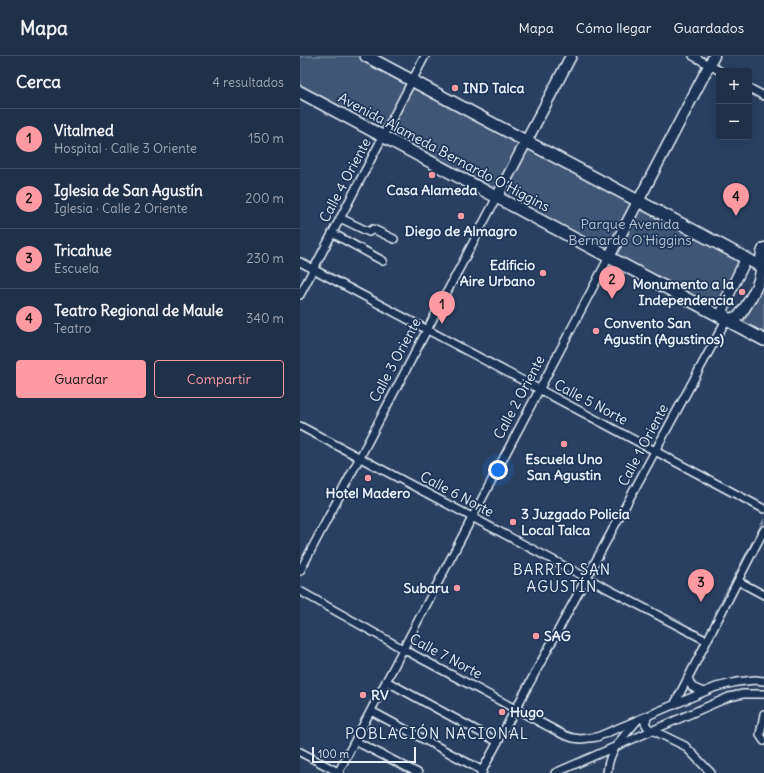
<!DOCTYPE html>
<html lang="es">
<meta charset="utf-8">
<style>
body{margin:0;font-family:Delius,sans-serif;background:#2c3c53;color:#f1f3f6}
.controls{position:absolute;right:12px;top:12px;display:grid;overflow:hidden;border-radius:4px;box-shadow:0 4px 16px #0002}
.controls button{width:36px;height:36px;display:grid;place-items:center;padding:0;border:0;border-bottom:1px solid #3c4b61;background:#1f3049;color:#f1f3f6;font:20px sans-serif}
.scale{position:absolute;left:12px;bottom:10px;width:104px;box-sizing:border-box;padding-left:4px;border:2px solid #e8f1f8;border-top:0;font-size:11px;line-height:14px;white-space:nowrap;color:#e8f1f8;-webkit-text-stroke:3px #1d3557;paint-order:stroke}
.you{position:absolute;left:198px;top:414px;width:14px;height:14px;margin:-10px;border:3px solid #fff;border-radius:50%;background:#1a73e8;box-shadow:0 0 0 6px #1a73e833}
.badge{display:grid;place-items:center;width:26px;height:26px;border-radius:50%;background:#ff9aa2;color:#111;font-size:13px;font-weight:700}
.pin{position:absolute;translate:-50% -33px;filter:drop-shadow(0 1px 2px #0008)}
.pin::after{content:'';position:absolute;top:21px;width:14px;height:12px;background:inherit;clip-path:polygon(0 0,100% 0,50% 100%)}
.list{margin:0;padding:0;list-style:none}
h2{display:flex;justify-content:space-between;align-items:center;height:52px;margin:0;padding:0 16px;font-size:17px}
h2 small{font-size:13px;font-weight:400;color:#a1a9b4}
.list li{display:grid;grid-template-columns:26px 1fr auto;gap:12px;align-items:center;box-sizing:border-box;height:60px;padding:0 16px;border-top:1px solid #3c4b61}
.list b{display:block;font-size:15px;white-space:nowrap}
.list p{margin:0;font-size:13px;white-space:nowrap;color:#a1a9b4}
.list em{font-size:13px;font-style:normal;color:#a1a9b4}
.actions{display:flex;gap:8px;padding:12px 16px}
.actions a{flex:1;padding:9px 0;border:1px solid #ff9aa2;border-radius:4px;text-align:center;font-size:14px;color:#ff9aa2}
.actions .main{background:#ff9aa2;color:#111}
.map{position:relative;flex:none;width:464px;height:717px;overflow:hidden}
header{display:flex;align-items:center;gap:24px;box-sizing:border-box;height:56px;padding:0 20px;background:#1f3049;border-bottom:1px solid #3c4b61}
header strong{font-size:19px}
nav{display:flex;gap:22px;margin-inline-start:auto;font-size:14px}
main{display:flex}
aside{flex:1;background:#1f3049}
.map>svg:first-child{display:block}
.green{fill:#415774;stroke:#94a4b6}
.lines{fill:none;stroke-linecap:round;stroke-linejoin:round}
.street-casing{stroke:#e8f1f8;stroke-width:10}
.secondary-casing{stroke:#e8f1f8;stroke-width:13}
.primary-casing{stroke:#e8f1f8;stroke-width:14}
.street{stroke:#1d3557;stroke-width:7}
.secondary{stroke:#1d3557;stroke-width:10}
.primary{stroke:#1d3557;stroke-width:11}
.poi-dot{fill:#ff9aa2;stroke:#1d3557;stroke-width:1.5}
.labels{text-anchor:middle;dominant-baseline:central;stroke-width:3.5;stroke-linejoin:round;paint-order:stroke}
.poi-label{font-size:14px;font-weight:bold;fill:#e8f1f8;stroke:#1d3557;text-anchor:start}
.street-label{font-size:14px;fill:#e8f1f8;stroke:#1d3557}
.park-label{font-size:14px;fill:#b6c3d0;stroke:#1d3557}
.neighbourhood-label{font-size:15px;letter-spacing:1px;fill:#e8f1f8;stroke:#1d3557}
</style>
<header>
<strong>Mapa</strong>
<nav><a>Mapa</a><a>Cómo llegar</a><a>Guardados</a></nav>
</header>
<main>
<aside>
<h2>Cerca<small>4 resultados</small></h2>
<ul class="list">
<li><span class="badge">1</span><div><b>Vitalmed</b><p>Hospital · Calle 3 Oriente</p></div><em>150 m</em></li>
<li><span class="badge">2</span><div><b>Iglesia de San Agustín</b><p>Iglesia · Calle 2 Oriente</p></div><em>200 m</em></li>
<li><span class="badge">3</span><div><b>Tricahue</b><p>Escuela</p></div><em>230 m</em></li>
<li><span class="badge">4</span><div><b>Teatro Regional de Maule</b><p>Teatro</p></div><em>340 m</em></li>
</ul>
<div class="actions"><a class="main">Guardar</a><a>Compartir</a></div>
</aside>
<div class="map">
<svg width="464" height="717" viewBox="0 0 464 717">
<rect width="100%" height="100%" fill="#294061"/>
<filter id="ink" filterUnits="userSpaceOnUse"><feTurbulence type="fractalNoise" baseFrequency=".025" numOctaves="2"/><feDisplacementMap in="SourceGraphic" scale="8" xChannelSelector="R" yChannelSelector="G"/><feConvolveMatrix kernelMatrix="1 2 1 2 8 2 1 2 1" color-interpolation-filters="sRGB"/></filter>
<g filter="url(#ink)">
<path class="green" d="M 0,0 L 58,0 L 438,202 L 440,208 L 418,252 L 417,253 L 0,32 Z
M 464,227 L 464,279 L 445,269 L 444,266 Z
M 464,463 L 464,471 L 419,559 L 415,557 Z"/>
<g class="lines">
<defs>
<path id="street" d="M 393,0 L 420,15
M 449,32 L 464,40
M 40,162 L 69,176 L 73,173 L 94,183
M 32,177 L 83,205
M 0,206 L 464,453
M 0,239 L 125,0
M 0,370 C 136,442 271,514 407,585
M 0,515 L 197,141
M 438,525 L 464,539
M 0,535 L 103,593 L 264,679 L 273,682 L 281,683 L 297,681 L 416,631 L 437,626 L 455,624 L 464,625
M 388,622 L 392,631 L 403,636
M 86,625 L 198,686
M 374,649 L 464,474
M 71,655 L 183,715
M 464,658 L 460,679 L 464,685
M 348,660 L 345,667 L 348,672 L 385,690 L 411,717
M 55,685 L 118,717
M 0,696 L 40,717
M 38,717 L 309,201
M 181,717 L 426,264
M 255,717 L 429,641 L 443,638 L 464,638
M 307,717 C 309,694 321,683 336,666"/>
<path id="secondary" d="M 197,141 L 271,0
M 309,201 L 414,0
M 446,203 L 425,246 L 423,255 L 426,264 L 439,260 C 446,251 458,231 460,220 C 463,210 458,203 464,192"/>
<path id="primary" d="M 66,0 L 464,212
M 0,36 L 464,284"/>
</defs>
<use href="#street" class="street-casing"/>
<use href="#secondary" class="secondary-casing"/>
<use href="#primary" class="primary-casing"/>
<use href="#street" class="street"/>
<use href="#secondary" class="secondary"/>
<use href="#primary" class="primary"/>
</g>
</g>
<g class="poi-dot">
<circle cx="155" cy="32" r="4"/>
<circle cx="132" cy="119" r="4"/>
<circle cx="161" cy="160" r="4"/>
<circle cx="243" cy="217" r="4"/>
<circle cx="442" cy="236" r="4"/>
<circle cx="296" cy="275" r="4"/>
<circle cx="264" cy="388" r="4"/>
<circle cx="68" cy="422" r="4"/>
<circle cx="213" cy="466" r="4"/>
<circle cx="157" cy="532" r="4"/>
<circle cx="236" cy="580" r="4"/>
<circle cx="63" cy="639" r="4"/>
<circle cx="202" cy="656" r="4"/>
</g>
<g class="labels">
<g class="poi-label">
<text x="163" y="32">IND Talca</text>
<text x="132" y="134" text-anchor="middle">Casa Alameda</text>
<text x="161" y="175" text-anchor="middle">Diego de Almagro</text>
<text x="235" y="209" text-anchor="end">Edificio<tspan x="235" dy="16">Aire Urbano</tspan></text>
<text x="434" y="228" text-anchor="end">Monumento a la<tspan x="434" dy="16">Independencia</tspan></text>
<text x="304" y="267">Convento San<tspan x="304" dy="16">Agustín (Agustinos)</tspan></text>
<text x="264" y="403" text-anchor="middle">Escuela Uno<tspan x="264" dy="16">San Agustin</tspan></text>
<text x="68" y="437" text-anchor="middle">Hotel Madero</text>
<text x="221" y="458">3 Juzgado Policía<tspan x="221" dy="16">Local Talca</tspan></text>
<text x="149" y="532" text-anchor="end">Subaru</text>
<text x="244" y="580">SAG</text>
<text x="71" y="639">RV</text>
<text x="210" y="656">Hugo</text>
</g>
<g class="street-label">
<text transform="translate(144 96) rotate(28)">Avenida Alameda Bernardo O'Higgins</text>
<text transform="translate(45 124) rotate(-62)">Calle 4 Oriente</text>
<text transform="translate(95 304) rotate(-62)">Calle 3 Oriente</text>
<text transform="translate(219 341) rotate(-62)">Calle 2 Oriente</text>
<text transform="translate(291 346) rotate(28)">Calle 5 Norte</text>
<text transform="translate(343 389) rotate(-62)">Calle 1 Oriente</text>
<text transform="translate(157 438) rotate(28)">Calle 6 Norte</text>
<text transform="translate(146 600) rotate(28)">Calle 7 Norte</text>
</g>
<g class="park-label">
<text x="330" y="168">Parque Avenida<tspan x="330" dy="16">Bernardo O'Higgins</tspan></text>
</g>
<g class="neighbourhood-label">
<text x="262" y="513">BARRIO SAN<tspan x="262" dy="17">AGUSTÍN</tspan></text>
<text x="137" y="677">POBLACIÓN NACIONAL</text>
</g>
</g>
</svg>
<div class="controls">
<button>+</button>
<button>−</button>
</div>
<div class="scale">100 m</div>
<div class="you"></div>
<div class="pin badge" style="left:142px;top:268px">1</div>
<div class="pin badge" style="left:312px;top:243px">2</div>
<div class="pin badge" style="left:401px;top:546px">3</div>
<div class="pin badge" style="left:436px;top:160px">4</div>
</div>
</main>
